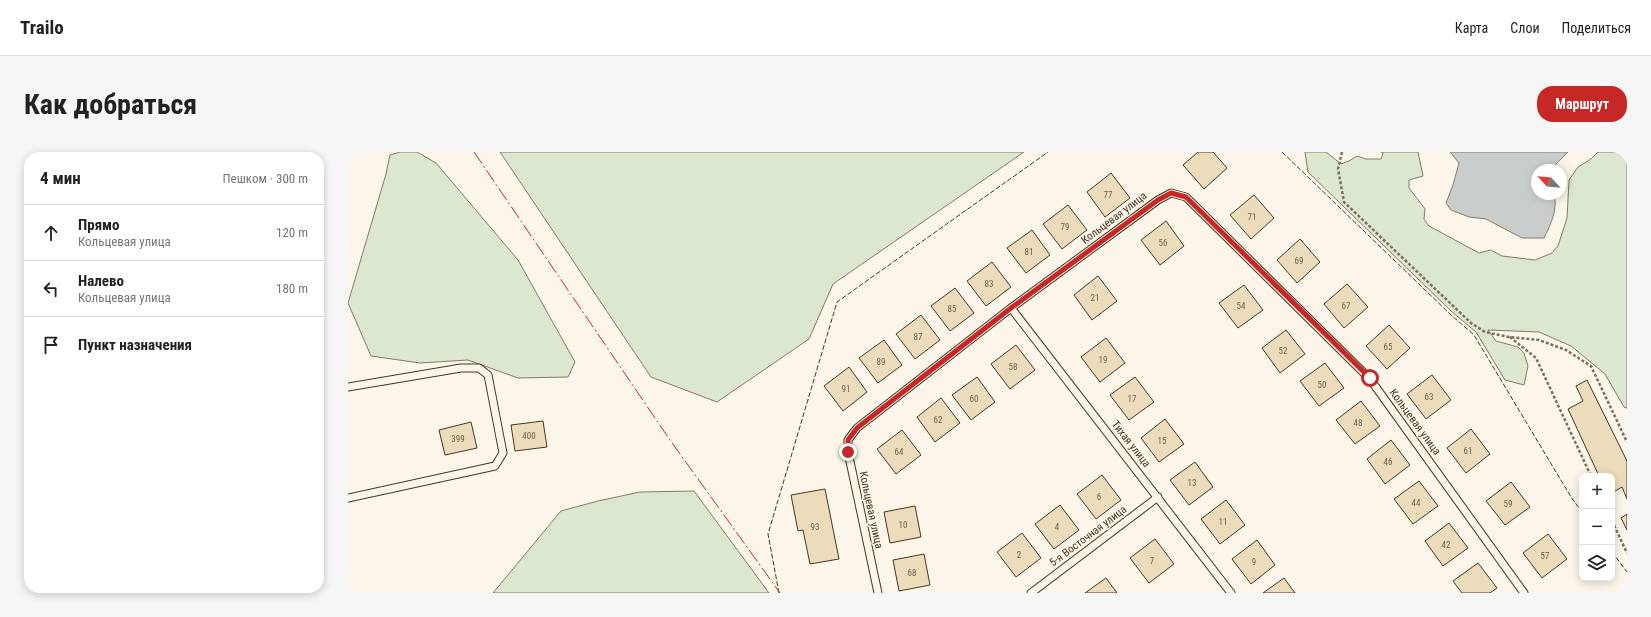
<!DOCTYPE html>
<html lang="ru">
<meta charset="utf-8">
<style>
body{margin:0;font-family:"Roboto Condensed",sans-serif;background:#f6f6f6;color:#222}
.controls{position:absolute;right:12px;bottom:12px;display:grid;overflow:hidden;border-radius:8px;box-shadow:0 2px 10px #0003}
.controls button{width:36px;height:36px;display:grid;place-items:center;padding:0;border:0;border-bottom:1px solid #e0e0e0;background:#fff;color:#222;font:20px sans-serif}
.compass{position:absolute;left:1183px;top:12px;width:36px;height:36px;border-radius:50%;background:#fff;box-shadow:0 2px 10px #0003;rotate:296deg}
.stop{position:absolute;width:12px;height:12px;margin:-9px;border:3px solid #c62828;border-radius:50%;background:#fff}
.stop.end{background:#c62828;border-color:#fff;box-shadow:0 1px 4px #0008}
.list{margin:0;padding:0;list-style:none}
h2{display:flex;justify-content:space-between;align-items:center;height:52px;margin:0;padding:0 16px;font-size:17px}
h2 small{font-size:13px;font-weight:400;color:#767676}
.list li{display:grid;grid-template-columns:26px 1fr auto;gap:12px;align-items:center;box-sizing:border-box;height:56px;padding:0 16px;border-top:1px solid #e0e0e0}
.list b{display:block;font-size:15px;white-space:nowrap}
.list p{margin:0;font-size:13px;white-space:nowrap;color:#767676}
.list em{font-size:13px;font-style:normal;color:#767676}
.icon{flex:none;width:22px;height:22px;fill:none;stroke:currentColor;stroke-width:2;stroke-linecap:round;stroke-linejoin:round}
.map{position:relative;flex:none;width:1279px;height:441px;overflow:hidden;border-radius:16px}
header{display:flex;align-items:center;gap:24px;box-sizing:border-box;height:56px;padding:0 20px;background:#fff;border-bottom:1px solid #e0e0e0}
header strong{font-size:19px}
nav{display:flex;gap:22px;margin-inline-start:auto;font-size:14px}
.intro{display:flex;align-items:center;justify-content:space-between;box-sizing:border-box;height:96px;padding:0 24px}
h1{margin:0;font-size:28px}
.button{padding:10px 18px;border-radius:16px;background:#c62828;color:#fff;font-size:14px;font-weight:700}
main{display:flex;gap:24px;padding:0 24px}
aside{flex:1;background:#fff;border-radius:16px;box-shadow:0 2px 10px #0003}
.map>svg:first-child{display:block}
.green{fill:#dce7d0;stroke:#887966}
.water{fill:#c9cecd;stroke:#887966}
.building{fill:#ecdcbc;stroke:#4a3520}
.lines{fill:none;stroke-linecap:round;stroke-linejoin:round}
.service-casing{stroke:#4a3520;stroke-width:9}
.path{stroke:#7f6f5c;stroke-width:2.5;stroke-dasharray:3 2;stroke-linecap:butt}
.service{stroke:#fbf6e9;stroke-width:7}
.fence{stroke:#4a3520;stroke-width:1;stroke-dasharray:5 2;stroke-linecap:butt}
.power{stroke:#c62828;stroke-width:1;stroke-dasharray:14 3 2 3;stroke-linecap:butt}
.route{stroke:#c62828;stroke-width:5}
.labels{text-anchor:middle;dominant-baseline:central;stroke-width:3;stroke-linejoin:round;paint-order:stroke}
.number-label{font-size:9px;fill:#725f47}
.street-label{font-size:11px;fill:#4a3520;stroke:#fbf6e9}
</style>
<header>
<strong>Trailo</strong>
<nav><a>Карта</a><a>Слои</a><a>Поделиться</a></nav>
</header>
<div class="intro"><h1>Как добраться</h1><a class="button">Маршрут</a></div>
<main>
<aside>
<h2>4 мин<small>Пешком · 300 m</small></h2>
<ul class="list">
<li><svg class="icon" aria-label="ahead" viewBox="0 0 24 24"><path d="M12 20V5M6 11l6-6 6 6"/></svg><div><b>Прямо</b><p>Кольцевая улица</p></div><em>120 m</em></li>
<li><svg class="icon" aria-label="left" viewBox="0 0 24 24"><path d="M17 20v-9H6M10 6l-5 5 5 5"/></svg><div><b>Налево</b><p>Кольцевая улица</p></div><em>180 m</em></li>
<li><svg class="icon" aria-label="arrive" viewBox="0 0 24 24"><path d="M6 21V4h12l-3 4 3 4H6"/></svg><div><b>Пункт назначения</b></div></li>
</ul>
</aside>
<div class="map">
<svg width="1279" height="441" viewBox="0 0 1279 441">
<rect width="100%" height="100%" fill="#fbf6e9"/>
<path class="green" d="M 52,0 L 69,0 L 88,11 L 170,108 L 227,210 L 220,225 L 170,226 L 120,208 L 72,211 L 23,204 L 0,151 L 38,22 L 42,3 Z
M 152,0 L 676,0 L 485,132 L 461,187 L 369,250 L 303,225 Z
M 957,0 L 978,0 L 993,12 L 1001,9 L 1009,4 L 1018,7 L 1033,7 L 1035,1 L 1033,0 L 1070,0 L 1075,24 L 1061,28 L 1061,36 L 1077,57 L 1076,67 L 1081,74 L 1131,101 L 1143,98 L 1154,104 L 1187,108 L 1204,101 L 1210,94 L 1219,66 L 1221,28 L 1230,15 L 1243,7 L 1250,0 L 1279,0 L 1279,256 L 1276,255 L 1257,222 L 1223,194 L 1191,180 L 1140,178 L 1148,189 L 1170,195 L 1176,201 L 1180,214 L 1176,233 L 1157,228 L 1128,180 L 1103,159 L 960,20 Z
M 346,339 L 421,441 L 145,441 L 213,359 L 250,349 L 292,340 Z"/>
<path class="water" d="M 1102,0 L 1220,0 L 1208,12 L 1207,18 L 1189,18 L 1189,42 L 1206,42 C 1210,57 1203,72 1196,86 L 1174,86 L 1138,67 L 1121,65 L 1103,58 L 1098,51 L 1105,33 L 1111,11 Z"/>
<path class="building" d="M 850,0 L 865,0 L 879,16 L 856,37 L 835,13 Z
M 763,21 L 782,46 L 757,65 L 739,40 Z
M 906,43 L 926,66 L 903,87 L 882,63 Z
M 720,53 L 739,78 L 714,97 L 695,72 Z
M 818,69 L 836,94 L 812,113 L 793,88 Z
M 684,78 L 702,103 L 678,121 L 659,96 Z
M 952,87 L 972,110 L 949,131 L 929,108 Z
M 644,110 L 663,135 L 638,154 L 619,129 Z
M 750,124 L 769,149 L 744,168 L 726,143 Z
M 999,132 L 1020,155 L 996,176 L 976,152 Z
M 896,133 L 915,158 L 890,176 L 871,151 Z
M 607,136 L 626,161 L 602,179 L 583,154 Z
M 573,163 L 592,188 L 567,207 L 548,182 Z
M 1041,173 L 1062,196 L 1039,217 L 1018,194 Z
M 938,178 L 957,202 L 932,221 L 914,196 Z
M 758,186 L 777,211 L 752,230 L 733,205 Z
M 536,188 L 554,213 L 530,231 L 511,206 Z
M 668,193 L 687,218 L 662,237 L 643,212 Z
M 977,211 L 996,236 L 971,254 L 952,229 Z
M 501,215 L 519,240 L 495,259 L 476,234 Z
M 1084,223 L 1103,248 L 1078,267 L 1059,242 Z
M 629,225 L 647,250 L 623,268 L 604,243 Z
M 787,225 L 806,250 L 781,268 L 762,243 Z
M 1239,228 L 1279,309 L 1279,347 L 1274,335 L 1264,341 L 1264,324 L 1251,324 L 1220,257 L 1235,249 L 1228,234 Z
M 593,246 L 612,271 L 587,290 L 569,265 Z
M 1013,249 L 1032,274 L 1007,292 L 988,268 Z
M 817,267 L 836,292 L 811,310 L 793,286 Z
M 195,269 L 199,295 L 167,299 L 163,273 Z
M 123,270 L 129,296 L 97,303 L 91,278 Z
M 1123,277 L 1142,302 L 1118,321 L 1099,296 Z
M 554,278 L 573,303 L 548,322 L 529,297 Z
M 1043,288 L 1062,313 L 1037,332 L 1019,307 Z
M 847,310 L 865,335 L 841,353 L 822,328 Z
M 754,323 L 773,348 L 748,367 L 729,342 Z
M 1071,329 L 1090,354 L 1065,372 L 1046,347 Z
M 1163,330 L 1182,355 L 1157,373 L 1138,349 Z
M 477,337 L 491,407 L 462,412 L 455,378 L 450,379 L 443,343 Z
M 878,348 L 897,373 L 872,392 L 853,367 Z
M 712,353 L 731,378 L 706,397 L 687,372 Z
M 567,354 L 573,385 L 542,391 L 536,360 Z
M 1279,362 L 1279,378 L 1273,366 Z
M 1101,371 L 1120,396 L 1095,414 L 1077,389 Z
M 674,381 L 693,406 L 668,425 L 649,400 Z
M 1200,382 L 1219,407 L 1194,426 L 1175,401 Z
M 807,387 L 826,412 L 801,431 L 782,406 Z
M 909,388 L 927,413 L 903,432 L 884,407 Z
M 576,402 L 582,433 L 551,439 L 545,408 Z
M 1130,411 L 1149,436 L 1142,441 L 1114,441 L 1105,429 Z
M 758,426 L 769,441 L 737,441 Z
M 936,426 L 947,441 L 915,441 Z"/>
<g class="lines">
<defs>
<path id="service" d="M 663,156 L 883,441
M 0,235 L 113,216 L 131,216 L 140,223 L 155,301 L 147,314 L 0,346
M 530,441 L 500,300 L 500,288 L 509,276 L 663,156 L 810,48 L 823,41 L 838,45 L 1022,227 L 1176,441
M 683,441 L 810,345"/>
</defs>
<use href="#service" class="service-casing"/>
<path class="path" d="M 994,0 L 990,17 L 996,50 L 1123,171 L 1137,180 L 1161,185 L 1191,188 L 1218,198 L 1243,214 L 1279,290
M 1162,185 L 1188,206 L 1243,324
M 1264,369 L 1279,401"/>
<use href="#service" class="service"/>
<path class="fence" d="M 934,0 L 1102,162 L 1126,183 L 1223,345 L 1234,360
M 1264,400 L 1279,420
M 431,441 L 420,382 L 489,150 L 700,0"/>
<path class="power" d="M 126,0 L 322,288 L 432,441"/>
</g>
<g class="lines">
<path class="route" d="M 500,300 L 500,288 L 509,276 L 663,156 L 810,48 L 823,41 L 838,45 L 1022,226"/>
</g>
<g class="labels">
<g class="number-label">
<text x="760" y="43">77</text>
<text x="904" y="65">71</text>
<text x="717" y="75">79</text>
<text x="815" y="91">56</text>
<text x="681" y="100">81</text>
<text x="951" y="109">69</text>
<text x="641" y="132">83</text>
<text x="747" y="146">21</text>
<text x="893" y="154">54</text>
<text x="998" y="154">67</text>
<text x="604" y="157">85</text>
<text x="570" y="185">87</text>
<text x="1040" y="195">65</text>
<text x="935" y="199">52</text>
<text x="755" y="208">19</text>
<text x="533" y="210">89</text>
<text x="665" y="215">58</text>
<text x="974" y="233">50</text>
<text x="498" y="237">91</text>
<text x="1081" y="245">63</text>
<text x="626" y="247">60</text>
<text x="784" y="247">17</text>
<text x="590" y="268">62</text>
<text x="1010" y="271">48</text>
<text x="181" y="284">400</text>
<text x="110" y="287">399</text>
<text x="814" y="289">15</text>
<text x="1120" y="299">61</text>
<text x="551" y="300">64</text>
<text x="1040" y="310">46</text>
<text x="844" y="331">13</text>
<text x="751" y="345">6</text>
<text x="1068" y="351">44</text>
<text x="1160" y="352">59</text>
<text x="875" y="370">11</text>
<text x="555" y="373">10</text>
<text x="467" y="375">93</text>
<text x="709" y="375">4</text>
<text x="1098" y="393">42</text>
<text x="671" y="403">2</text>
<text x="1197" y="404">57</text>
<text x="804" y="409">7</text>
<text x="906" y="410">9</text>
<text x="564" y="421">68</text>
</g>
<g class="street-label">
<text transform="translate(766 66) rotate(-37)">Кольцевая улица</text>
<text transform="translate(1067 270) rotate(54)">Кольцевая улица</text>
<text transform="translate(783 292) rotate(52)">Тихая улица</text>
<text transform="translate(523 358) rotate(78)">Кольцевая улица</text>
<text transform="translate(740 384) rotate(-37)">5-я Восточная улица</text>
</g>
</g>
</svg>
<div class="controls">
<button>+</button>
<button>−</button>
<button><svg class="icon" aria-label="layers" viewBox="0 0 24 24"><path d="M12 4l9 5-9 5-9-5zM3 14l9 5 9-5"/></svg></button>
</div>
<svg class="compass" viewBox="-18 -18 36 36"><path d="M0-13l5 13h-10z" fill="#e53935"/><path d="M0 13l5-13h-10z" fill="#767676"/></svg>
<div class="stop" style="left:1022px;top:226px"></div>
<div class="stop end" style="left:500px;top:300px"></div>
</div>
</main>
